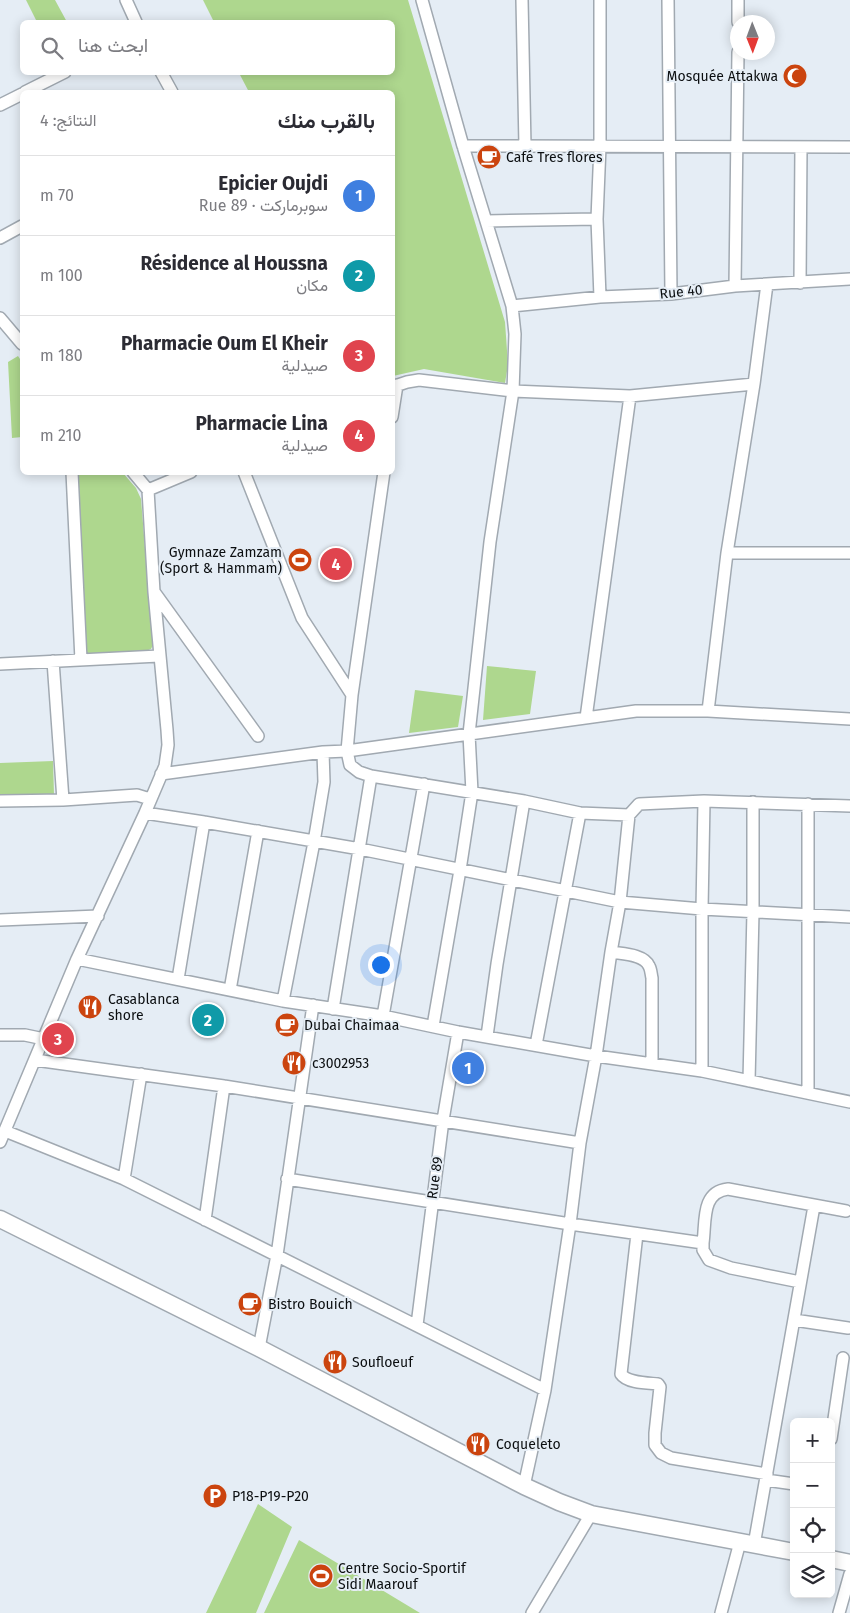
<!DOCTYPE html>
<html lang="ar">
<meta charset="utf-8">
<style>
body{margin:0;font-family:"Fira Sans",Vazirmatn,sans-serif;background:#f2f2f3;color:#2b2b33;direction:rtl}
.controls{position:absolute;right:15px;bottom:15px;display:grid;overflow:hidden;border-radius:8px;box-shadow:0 2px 12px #0003}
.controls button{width:45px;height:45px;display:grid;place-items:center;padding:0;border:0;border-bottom:1px solid #e1e1e2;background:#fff;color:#2b2b33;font:25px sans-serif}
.compass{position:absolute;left:730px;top:15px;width:45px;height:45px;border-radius:50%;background:#fff;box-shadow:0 2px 12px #0003;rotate:179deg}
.you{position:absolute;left:380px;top:964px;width:18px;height:18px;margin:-12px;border:4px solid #fff;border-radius:50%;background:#1a73e8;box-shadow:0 0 0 8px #1a73e833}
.badge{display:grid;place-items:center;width:32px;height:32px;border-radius:50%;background:#111827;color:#fff;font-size:16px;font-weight:700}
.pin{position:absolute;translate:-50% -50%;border:2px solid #fff;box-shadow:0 1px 5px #0006}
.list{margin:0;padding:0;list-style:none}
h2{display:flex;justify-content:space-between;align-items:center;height:65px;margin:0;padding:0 20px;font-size:21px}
h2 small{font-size:16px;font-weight:400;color:#7c7c81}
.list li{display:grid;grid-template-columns:32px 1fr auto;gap:15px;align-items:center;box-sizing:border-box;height:80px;padding:0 20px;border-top:1px solid #e1e1e2}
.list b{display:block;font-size:19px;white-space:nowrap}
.list p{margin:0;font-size:16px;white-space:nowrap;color:#7c7c81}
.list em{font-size:16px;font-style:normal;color:#7c7c81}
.icon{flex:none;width:28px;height:28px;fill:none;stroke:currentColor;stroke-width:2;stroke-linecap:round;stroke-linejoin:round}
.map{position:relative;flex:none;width:850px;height:1613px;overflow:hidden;direction:ltr}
.search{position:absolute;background:#fff;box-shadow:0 2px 12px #0003;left:20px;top:20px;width:375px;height:55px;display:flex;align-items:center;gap:12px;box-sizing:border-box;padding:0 18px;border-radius:8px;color:#7c7c81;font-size:19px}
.panel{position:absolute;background:#fff;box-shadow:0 2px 12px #0003;left:20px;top:90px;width:375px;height:385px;border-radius:8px;direction:rtl}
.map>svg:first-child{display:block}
.green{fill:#aed78e}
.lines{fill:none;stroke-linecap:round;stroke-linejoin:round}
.street-casing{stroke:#a1a9b1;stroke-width:14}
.secondary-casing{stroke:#a1a9b1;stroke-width:19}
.street{stroke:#fff;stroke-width:11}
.secondary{stroke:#fff;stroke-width:16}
.labels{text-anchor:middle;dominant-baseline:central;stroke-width:4;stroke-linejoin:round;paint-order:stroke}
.poi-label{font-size:14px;fill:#0b0e10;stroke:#e5edf5;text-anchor:start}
.street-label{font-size:14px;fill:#0b0e10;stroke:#e5edf5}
</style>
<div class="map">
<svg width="850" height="1613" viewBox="0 0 850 1613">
<rect width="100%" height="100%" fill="#e5edf5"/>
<path class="green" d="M 26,0 L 55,0 L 67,22 L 37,22 Z
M 203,0 L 408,0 L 505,322 L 508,365 L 505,383 L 424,369 L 393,376 L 392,92 L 249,92 L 239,73 L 392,72 L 392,22 L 214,22 Z
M 18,356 L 22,362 L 22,437 L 12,438 L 8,362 Z
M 77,473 L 123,473 L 136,488 L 141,499 L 153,645 L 151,649 L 146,651 L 87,654 Z
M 487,666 L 536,671 L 530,714 L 483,720 Z
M 415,690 L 463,696 L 458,727 L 409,733 Z
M 53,761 L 54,794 L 0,795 L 0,763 Z
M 258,1504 L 292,1527 L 256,1613 L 206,1613 Z
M 299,1540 L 420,1613 L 264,1613 Z"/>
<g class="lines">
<defs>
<path id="street" d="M 126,0 L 136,22
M 422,0 L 463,146 L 512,306 L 515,334 L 513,391 L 490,542 L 469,734 L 472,792 L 460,870 L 433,1026
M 522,0 L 525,146
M 600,0 L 600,146 L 597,219 L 600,297
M 668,0 L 671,294
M 738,22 L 738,0
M 161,72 L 172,92
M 25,92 L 65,72
M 0,105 L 22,94
M 463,146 L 850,147
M 486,221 L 597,219
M 0,238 L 22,226
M 800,283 L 801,147
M 735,286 L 738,52
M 512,306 L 600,297 L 671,294 L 735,286 L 850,279
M 0,318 L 22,344
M 392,387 L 407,382 L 419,380 L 513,391 L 630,396 L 754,384
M 392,417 L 397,385
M 72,472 L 81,660
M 244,472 L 302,618 L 352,695
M 384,472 L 352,695 L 347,751 L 350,765 L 359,772 L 371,776 L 524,801 L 580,813 L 629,815 L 639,804 L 704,801 L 850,806
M 148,490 L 191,472
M 727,553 L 850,553
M 155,593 L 258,736
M 53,661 L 63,800
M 0,664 L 159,656
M 708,711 L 727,553 L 754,384 L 767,284
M 586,718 L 630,396
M 161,774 L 323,752 L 347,751 L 636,711 L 708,711 L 850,719
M 0,801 L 63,800 L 137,795 L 150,799
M 808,804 L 808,1093
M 145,813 L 204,822 L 360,849 L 620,902 L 702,909 L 850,917
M 0,920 L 98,916
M 611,952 C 622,954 644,954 649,966 C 651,969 651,974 652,978 L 652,1063
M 77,959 L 283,1001 L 383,1016 L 458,1032 L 596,1056 L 702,1071 L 850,1102
M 178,979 L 204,822
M 230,990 L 258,831
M 283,1001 L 314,842 L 324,782 L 323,752
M 333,1009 L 371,776
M 383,1016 L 424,784
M 0,1035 L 25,1035 L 44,1039
M 487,1036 L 497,964 L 524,801
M 536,1045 L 580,813
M 35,1060 L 224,1086 L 580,1143
M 702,1071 L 702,909 L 704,801
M 749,1081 L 753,912 L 753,802
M 5,1131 L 124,1179 L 545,1390
M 0,1142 L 77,959 L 145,813 L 165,766 L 168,745 L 167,730 L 154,592 L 148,490 L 133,472
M 124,1179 L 141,1074
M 287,1179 L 570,1224 L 703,1243
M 205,1220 L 224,1086
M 637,1234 L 621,1374 C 627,1383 647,1383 658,1384 L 660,1387 L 655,1433 L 655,1445 L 661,1453 L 671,1458 L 767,1474
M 800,1282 L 731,1268 L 709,1260 L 703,1250 L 703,1243 C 706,1221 701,1192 728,1189 L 846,1211
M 794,1320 L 848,1328
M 417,1325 L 443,1120 L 458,1032
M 259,1348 L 277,1255 L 313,1005
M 831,1439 L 843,1358
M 766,1480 L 794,1484
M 524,1486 L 545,1390 L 570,1224 L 580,1143 L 596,1056 L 611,952 L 620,902 L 629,815
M 754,1545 L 814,1206
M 532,1613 L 591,1514
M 721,1613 L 740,1542
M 839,1613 L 850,1574"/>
<path id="secondary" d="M 0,1219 L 259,1348 L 524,1486 L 559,1502 L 591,1514 L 794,1552
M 831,1559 L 850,1563"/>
</defs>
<use href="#street" class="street-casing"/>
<use href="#secondary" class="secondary-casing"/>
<use href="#street" class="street"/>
<use href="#secondary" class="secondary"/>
</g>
<defs>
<symbol id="mosque-disc" viewBox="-11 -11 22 22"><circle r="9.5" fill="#cb440e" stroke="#e5edf5"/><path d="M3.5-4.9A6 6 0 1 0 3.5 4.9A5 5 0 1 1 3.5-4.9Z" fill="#fff"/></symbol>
<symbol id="cafe-disc" viewBox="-11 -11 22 22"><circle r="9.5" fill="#cb440e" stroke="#e5edf5"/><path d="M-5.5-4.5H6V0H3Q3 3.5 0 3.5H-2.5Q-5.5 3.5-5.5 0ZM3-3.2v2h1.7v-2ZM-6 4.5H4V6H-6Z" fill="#fff"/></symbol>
<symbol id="stadium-disc" viewBox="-11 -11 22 22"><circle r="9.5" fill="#cb440e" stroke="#e5edf5"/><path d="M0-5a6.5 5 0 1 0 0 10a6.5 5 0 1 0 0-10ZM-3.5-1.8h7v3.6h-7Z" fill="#fff"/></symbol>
<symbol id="restaurant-disc" viewBox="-11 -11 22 22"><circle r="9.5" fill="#cb440e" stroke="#e5edf5"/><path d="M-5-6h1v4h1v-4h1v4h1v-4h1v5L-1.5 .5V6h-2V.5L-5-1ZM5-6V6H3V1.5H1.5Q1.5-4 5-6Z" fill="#fff"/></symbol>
<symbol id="parking-disc" viewBox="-11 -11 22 22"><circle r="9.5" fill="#cb440e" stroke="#e5edf5"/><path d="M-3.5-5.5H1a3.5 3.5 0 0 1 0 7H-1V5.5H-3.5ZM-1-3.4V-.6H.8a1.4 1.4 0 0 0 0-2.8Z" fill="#fff"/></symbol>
</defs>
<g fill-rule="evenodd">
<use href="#mosque-disc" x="781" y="62" width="28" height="28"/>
<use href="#cafe-disc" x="475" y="143" width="28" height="28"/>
<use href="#stadium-disc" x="286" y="546" width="28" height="28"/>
<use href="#restaurant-disc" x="76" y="993" width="28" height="28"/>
<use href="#cafe-disc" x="273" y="1011" width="28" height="28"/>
<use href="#restaurant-disc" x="280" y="1049" width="28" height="28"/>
<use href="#cafe-disc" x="236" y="1290" width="28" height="28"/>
<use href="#restaurant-disc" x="321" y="1348" width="28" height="28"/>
<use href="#restaurant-disc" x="464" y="1430" width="28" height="28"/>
<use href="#parking-disc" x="201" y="1482" width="28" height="28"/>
<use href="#stadium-disc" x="307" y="1562" width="28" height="28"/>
</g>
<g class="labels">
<g class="poi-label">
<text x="778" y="76" text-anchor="end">Mosquée Attakwa</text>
<text x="506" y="157">Café Tres flores</text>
<text x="282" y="552" text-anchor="end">Gymnaze Zamzam<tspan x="282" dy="16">(Sport &amp; Hammam)</tspan></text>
<text x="108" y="999">Casablanca<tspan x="108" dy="16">shore</tspan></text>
<text x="304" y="1025">Dubai Chaimaa</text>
<text x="312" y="1063">c3002953</text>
<text x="268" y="1304">Bistro Bouich</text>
<text x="352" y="1362">Soufloeuf</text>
<text x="496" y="1444">Coqueleto</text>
<text x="232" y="1496">P18-P19-P20</text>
<text x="338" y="1568">Centre Socio-Sportif<tspan x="338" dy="16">Sidi Maarouf</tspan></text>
</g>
<g class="street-label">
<text transform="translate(681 292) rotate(-6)">Rue 40</text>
<text transform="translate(435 1178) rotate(-82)">Rue 89</text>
</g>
</g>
</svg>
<div class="controls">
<button>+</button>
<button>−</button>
<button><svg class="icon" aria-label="locate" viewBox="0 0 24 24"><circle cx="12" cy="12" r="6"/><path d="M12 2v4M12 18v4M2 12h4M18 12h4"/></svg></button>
<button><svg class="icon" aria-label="layers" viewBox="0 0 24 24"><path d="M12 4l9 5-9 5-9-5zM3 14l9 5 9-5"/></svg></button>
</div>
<svg class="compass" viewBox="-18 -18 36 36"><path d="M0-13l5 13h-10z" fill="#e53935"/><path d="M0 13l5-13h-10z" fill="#7c7c81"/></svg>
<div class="you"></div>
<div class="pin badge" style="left:468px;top:1068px;background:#3f7fe0">1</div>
<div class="pin badge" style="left:208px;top:1020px;background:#0f9aa8">2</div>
<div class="pin badge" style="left:58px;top:1039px;background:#e0444e">3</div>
<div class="pin badge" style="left:336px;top:564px;background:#e0444e">4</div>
<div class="search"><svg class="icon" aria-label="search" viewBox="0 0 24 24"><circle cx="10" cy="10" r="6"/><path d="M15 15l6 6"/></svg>ابحث هنا</div>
<section class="panel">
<h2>بالقرب منك<small>النتائج: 4</small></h2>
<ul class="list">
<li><span class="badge" style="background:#3f7fe0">1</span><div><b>Epicier Oujdi</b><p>سوبرماركت · Rue 89</p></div><em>70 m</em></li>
<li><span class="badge" style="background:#0f9aa8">2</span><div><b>Résidence al Houssna</b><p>مكان</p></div><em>100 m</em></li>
<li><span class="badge" style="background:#e0444e">3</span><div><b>Pharmacie Oum El Kheir</b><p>صيدلية</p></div><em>180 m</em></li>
<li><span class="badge" style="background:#e0444e">4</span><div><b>Pharmacie Lina</b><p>صيدلية</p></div><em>210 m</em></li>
</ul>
</section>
</div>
